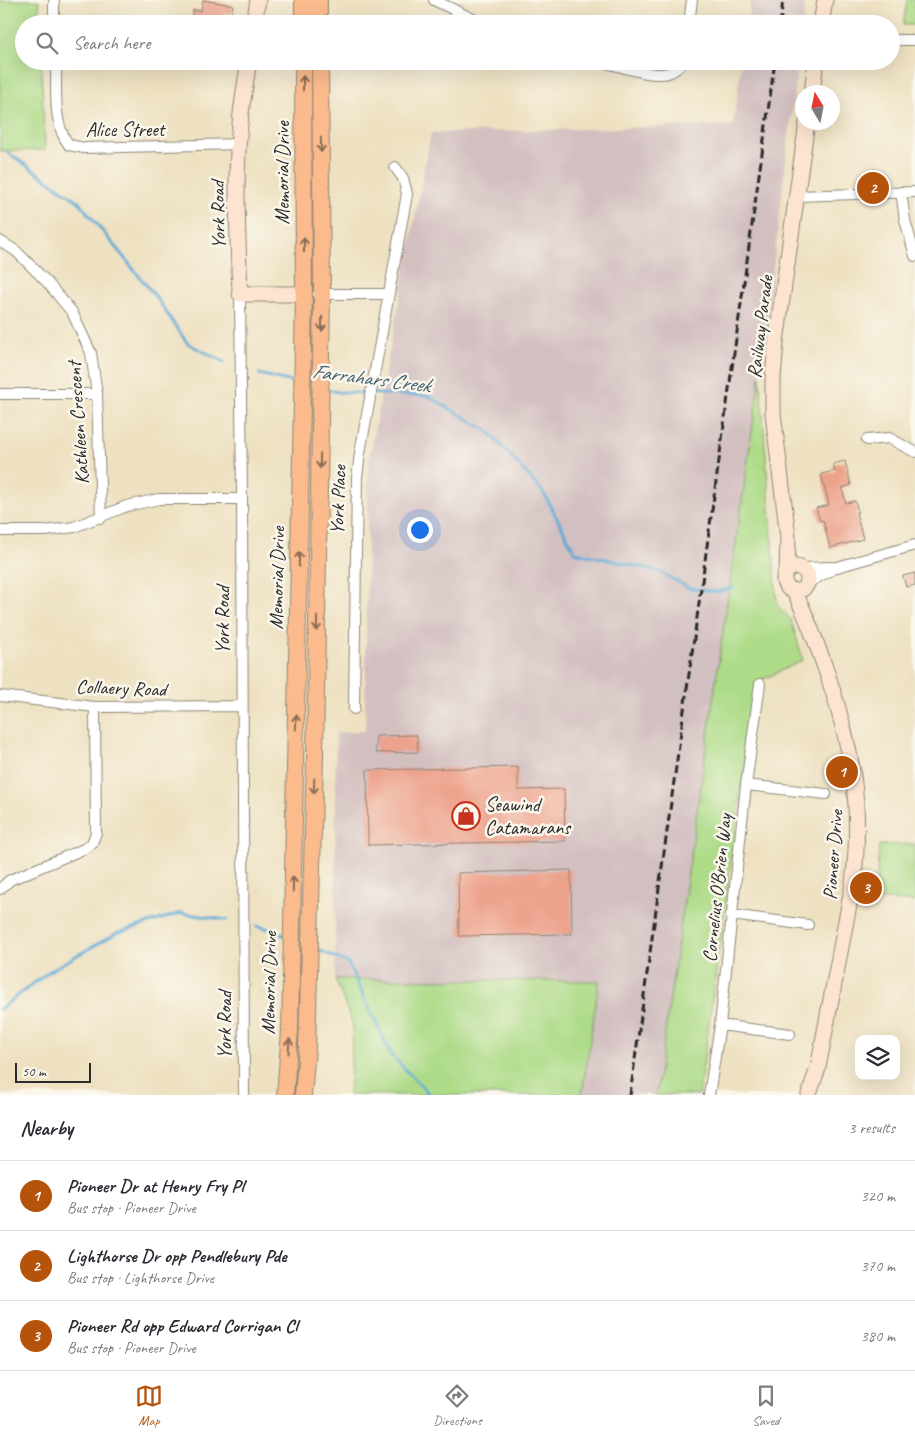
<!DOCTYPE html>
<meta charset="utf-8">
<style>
body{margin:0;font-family:Caveat,sans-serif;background:#f7f7f7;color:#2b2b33}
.controls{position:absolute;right:15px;bottom:15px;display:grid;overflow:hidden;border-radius:10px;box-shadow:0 5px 20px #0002}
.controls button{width:45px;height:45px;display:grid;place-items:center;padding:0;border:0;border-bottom:1px solid #e1e1e2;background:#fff;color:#2b2b33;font:25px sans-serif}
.compass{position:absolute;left:795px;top:85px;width:45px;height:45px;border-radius:50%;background:#fff;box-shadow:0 5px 20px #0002;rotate:350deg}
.scale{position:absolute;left:15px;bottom:12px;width:76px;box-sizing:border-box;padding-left:5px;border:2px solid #2b2b2b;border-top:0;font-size:14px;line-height:18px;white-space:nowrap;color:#2b2b2b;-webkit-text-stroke:4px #fbf7ec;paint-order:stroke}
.you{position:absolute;left:419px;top:529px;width:18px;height:18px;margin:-12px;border:4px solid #fff;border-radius:50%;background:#1a73e8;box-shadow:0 0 0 8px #1a73e833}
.badge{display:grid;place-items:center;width:32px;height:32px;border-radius:50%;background:#b45309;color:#fff;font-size:16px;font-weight:700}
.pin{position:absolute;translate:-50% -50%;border:2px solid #fff;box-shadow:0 1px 5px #0006}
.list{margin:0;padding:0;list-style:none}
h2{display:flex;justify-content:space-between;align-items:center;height:65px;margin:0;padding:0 20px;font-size:21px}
h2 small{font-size:16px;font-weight:400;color:#7c7c81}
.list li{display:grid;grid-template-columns:32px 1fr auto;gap:15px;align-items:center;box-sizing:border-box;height:70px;padding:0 20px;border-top:1px solid #e1e1e2}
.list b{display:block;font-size:19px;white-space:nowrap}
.list p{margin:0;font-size:16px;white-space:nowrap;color:#7c7c81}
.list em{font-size:16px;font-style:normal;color:#7c7c81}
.icon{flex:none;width:28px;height:28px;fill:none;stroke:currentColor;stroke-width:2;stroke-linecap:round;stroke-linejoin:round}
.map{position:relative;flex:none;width:915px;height:1095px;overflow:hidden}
.search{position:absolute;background:#fff;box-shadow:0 5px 20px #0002;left:15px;right:15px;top:15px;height:55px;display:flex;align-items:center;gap:12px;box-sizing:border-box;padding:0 18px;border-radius:28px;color:#7c7c81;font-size:19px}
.sheet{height:275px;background:#fff}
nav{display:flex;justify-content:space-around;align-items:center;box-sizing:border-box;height:70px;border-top:1px solid #e1e1e2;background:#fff;font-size:14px;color:#7c7c81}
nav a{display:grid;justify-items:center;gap:2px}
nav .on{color:#b45309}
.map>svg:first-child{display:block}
.industrial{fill:#d2bfc0}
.green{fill:#addb88;stroke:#6c835a}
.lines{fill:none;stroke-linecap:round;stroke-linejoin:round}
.stream{stroke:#5ca9d5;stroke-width:3}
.building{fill:#eda28c}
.minor-casing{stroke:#8c8676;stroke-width:12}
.secondary-casing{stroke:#8c8676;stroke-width:17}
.primary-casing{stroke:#8c8676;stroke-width:18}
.minor{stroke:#fff;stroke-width:10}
.secondary{stroke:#fde4d1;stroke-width:15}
.primary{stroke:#fbbb8d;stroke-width:16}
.rail{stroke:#2b2b2b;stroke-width:3;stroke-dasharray:8 4;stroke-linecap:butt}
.oneway{stroke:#896c57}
.labels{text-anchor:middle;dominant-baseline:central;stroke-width:5;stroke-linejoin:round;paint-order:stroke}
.street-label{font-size:20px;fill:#2b2b2b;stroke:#fbf7ec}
.poi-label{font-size:20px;fill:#2b2b2b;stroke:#fbf7ec;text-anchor:start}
.water-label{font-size:21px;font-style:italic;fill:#3f5d6f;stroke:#fbf7ec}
</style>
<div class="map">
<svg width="915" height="1095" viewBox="0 0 915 1095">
<rect width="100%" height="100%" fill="#fbf7ec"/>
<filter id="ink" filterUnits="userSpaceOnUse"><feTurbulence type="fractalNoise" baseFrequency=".02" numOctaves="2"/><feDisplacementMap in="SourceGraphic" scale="10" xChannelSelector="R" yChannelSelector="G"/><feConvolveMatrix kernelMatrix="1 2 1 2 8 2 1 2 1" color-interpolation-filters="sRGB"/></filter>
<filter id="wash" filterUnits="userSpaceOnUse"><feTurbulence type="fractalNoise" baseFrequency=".0096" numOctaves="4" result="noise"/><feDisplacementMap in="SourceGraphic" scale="20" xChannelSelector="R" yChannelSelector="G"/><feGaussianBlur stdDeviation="1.12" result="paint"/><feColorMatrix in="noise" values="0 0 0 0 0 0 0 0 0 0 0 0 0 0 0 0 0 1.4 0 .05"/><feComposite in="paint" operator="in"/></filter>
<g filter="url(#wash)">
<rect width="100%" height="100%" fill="#eee1c1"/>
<path class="industrial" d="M 751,0 L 805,0 L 803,24 L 747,24 Z
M 742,61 L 798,61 L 760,376 L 656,1095 L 582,1095 L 599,981 L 335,979 L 336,733 L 365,731 L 368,464 L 431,133 L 733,125 Z"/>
<path class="green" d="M 0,0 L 39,0 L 40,24 L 24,24 L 24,61 L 41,61 L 45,150 L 0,151 Z
M 907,0 L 915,0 L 915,25 L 903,25 Z
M 760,376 L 777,605 L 791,620 L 803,660 L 756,683 L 699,1095 L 656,1095 Z
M 915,844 L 915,902 L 875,899 L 879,845 Z
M 335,979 L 599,981 L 582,1095 L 349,1095 L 353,1025 Z"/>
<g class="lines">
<path class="stream" d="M 7,152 L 78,201 L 156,297 L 187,343 L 224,362
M 259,374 L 297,383
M 325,389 L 338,392 L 428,396 L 488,431 L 543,492 L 575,552 L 658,571 L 689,588 L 717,592 L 733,588
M 257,926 L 269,929 L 286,936
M 314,948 L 348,963 L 391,1055 L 430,1095
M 0,1009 L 51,970 L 117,933 L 181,913 L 227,920"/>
</g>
<g id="blocks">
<path class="building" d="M 203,0 L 233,5 L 231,14 L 224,13 L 222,24 L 191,23 L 193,10 L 201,11 Z
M 845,461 L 851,485 L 842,488 L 846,503 L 855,501 L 858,512 L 856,512 L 863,539 L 830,548 L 823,520 L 820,521 L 816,508 L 829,505 L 821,474 L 835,471 L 833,464 Z
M 915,573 L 915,585 L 906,587 L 903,576 Z
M 417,735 L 418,752 L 376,753 L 376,736 Z
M 518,767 L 518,790 L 564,789 L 565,841 L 368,845 L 367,770 Z
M 571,870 L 572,934 L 459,936 L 458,873 Z"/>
</g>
</g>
<g filter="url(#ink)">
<use href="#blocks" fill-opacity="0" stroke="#8c8676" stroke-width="1"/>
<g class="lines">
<defs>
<path id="minor" d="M 54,0 L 54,24
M 434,0 L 483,24
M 689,24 L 692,0
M 891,40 L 915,40
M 56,61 C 57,89 52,123 69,145 L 84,148 L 239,144
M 599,61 C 615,65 654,78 668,73 C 675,71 679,67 683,61
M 901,192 L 905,220 L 915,256
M 797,196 L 915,192
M 0,241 L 16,251 L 46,281 L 72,312 L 91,353 L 97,394 L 101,518
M 240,294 L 242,499 L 244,1095
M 318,294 L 389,294
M 0,394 L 97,394
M 867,440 L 889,438 L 915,452
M 0,531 L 45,531 L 74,527 L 127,506 L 159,499 L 242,499
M 803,568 L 832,567
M 807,583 L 837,567 L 915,545
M 0,696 L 95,707 L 242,706
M 354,709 L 357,478 L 360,453 L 407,194 L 403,178 L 395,167
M 746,785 L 826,794
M 0,889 L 10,880 L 86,848 L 92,843 L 96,833 L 95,707
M 731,915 L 808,925
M 720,1025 L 790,1034
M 709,1095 L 720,1025 L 746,785 L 760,684"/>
<path id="secondary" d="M 254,24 L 258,0
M 821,24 L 825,0
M 249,61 C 246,79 243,97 241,114 C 234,174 238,235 240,294 L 304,294
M 812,92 L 816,61
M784 579a12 12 0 1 1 24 0a12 12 0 1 1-24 0Z
M 787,569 L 788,537 L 773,413 L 773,378 L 776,342 L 807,122
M 794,591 C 808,618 817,645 827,673 C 852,748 863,804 853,884 L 818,1068 L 809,1094"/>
<path id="primary" d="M 303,0 L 303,24
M 319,0 L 319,24
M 285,1095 L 290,1031 L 304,294 L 303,61
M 303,1095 L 307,1048 L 315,756 L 321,355 L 322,294 L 320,61"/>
</defs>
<use href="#minor" class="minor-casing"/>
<use href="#secondary" class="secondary-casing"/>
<use href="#primary" class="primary-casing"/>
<use href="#minor" class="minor"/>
<use href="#secondary" class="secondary"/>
<use href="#primary" class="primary"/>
<path class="rail" d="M 780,24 L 783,0
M 630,1095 L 775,61"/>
</g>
<defs><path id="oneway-shaft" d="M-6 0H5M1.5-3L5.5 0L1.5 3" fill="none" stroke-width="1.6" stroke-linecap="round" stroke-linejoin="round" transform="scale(1.25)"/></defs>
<g class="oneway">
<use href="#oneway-shaft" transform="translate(303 83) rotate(-90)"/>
<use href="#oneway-shaft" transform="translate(321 145) rotate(89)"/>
<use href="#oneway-shaft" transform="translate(304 245) rotate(-90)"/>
<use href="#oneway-shaft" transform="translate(322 324) rotate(91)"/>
<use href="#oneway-shaft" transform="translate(320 461) rotate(91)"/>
<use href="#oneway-shaft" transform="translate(299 559) rotate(-89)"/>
<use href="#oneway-shaft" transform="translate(317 624) rotate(91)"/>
<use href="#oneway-shaft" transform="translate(296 722) rotate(-89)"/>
<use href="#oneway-shaft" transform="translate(314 786) rotate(92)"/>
<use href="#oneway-shaft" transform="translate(293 884) rotate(-89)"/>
<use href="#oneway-shaft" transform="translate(289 1046) rotate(-86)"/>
</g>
</g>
<defs>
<symbol id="shop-ring" viewBox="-11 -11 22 22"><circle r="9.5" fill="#fbf7ec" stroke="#c8321e" stroke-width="1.5"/><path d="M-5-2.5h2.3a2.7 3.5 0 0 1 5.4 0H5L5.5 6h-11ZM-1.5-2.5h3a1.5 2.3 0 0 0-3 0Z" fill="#c8321e"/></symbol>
</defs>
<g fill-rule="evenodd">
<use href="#shop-ring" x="450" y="800" width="32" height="32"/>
</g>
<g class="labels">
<g class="street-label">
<text x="125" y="129">Alice Street</text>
<text transform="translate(282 173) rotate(-90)">Memorial Drive</text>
<text transform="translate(218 215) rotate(-91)">York Road</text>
<text transform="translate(760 327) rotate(-83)">Railway Parade</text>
<text transform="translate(78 423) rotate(-94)">Kathleen Crescent</text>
<text transform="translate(338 500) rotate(-88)">York Place</text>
<text transform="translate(277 578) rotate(-89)">Memorial Drive</text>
<text transform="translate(222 620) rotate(-90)">York Road</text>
<text transform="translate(121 688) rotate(2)">Collaery Road</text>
<text transform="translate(833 855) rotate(-86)">Pioneer Drive</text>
<text transform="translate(717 888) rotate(-84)">Cornelius O'Brien Way</text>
<text transform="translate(269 983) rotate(-89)">Memorial Drive</text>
<text transform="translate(224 1025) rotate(-90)">York Road</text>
</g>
<g class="poi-label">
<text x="485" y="804">Seawind<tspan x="485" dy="23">Catamarans</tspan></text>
</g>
<g class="water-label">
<text transform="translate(371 378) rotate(7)">Farrahars Creek</text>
</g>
</g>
</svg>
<div class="controls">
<button><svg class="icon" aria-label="layers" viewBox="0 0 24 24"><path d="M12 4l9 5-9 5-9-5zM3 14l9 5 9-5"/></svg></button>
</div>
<svg class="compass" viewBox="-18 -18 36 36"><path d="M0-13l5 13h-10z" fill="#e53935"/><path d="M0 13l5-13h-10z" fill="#7c7c81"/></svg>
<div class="scale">50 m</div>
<div class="you"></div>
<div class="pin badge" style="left:842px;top:772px">1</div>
<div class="pin badge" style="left:873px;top:188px">2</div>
<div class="pin badge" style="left:866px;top:888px">3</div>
<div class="search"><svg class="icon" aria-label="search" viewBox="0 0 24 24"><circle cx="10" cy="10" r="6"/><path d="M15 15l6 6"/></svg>Search here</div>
</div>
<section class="sheet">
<h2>Nearby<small>3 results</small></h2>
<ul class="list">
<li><span class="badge">1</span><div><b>Pioneer Dr at Henry Fry Pl</b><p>Bus stop · Pioneer Drive</p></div><em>320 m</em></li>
<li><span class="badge">2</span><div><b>Lighthorse Dr opp Pendlebury Pde</b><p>Bus stop · Lighthorse Drive</p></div><em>370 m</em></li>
<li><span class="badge">3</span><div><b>Pioneer Rd opp Edward Corrigan Cl</b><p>Bus stop · Pioneer Drive</p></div><em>380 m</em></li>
</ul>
</section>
<nav>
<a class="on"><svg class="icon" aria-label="map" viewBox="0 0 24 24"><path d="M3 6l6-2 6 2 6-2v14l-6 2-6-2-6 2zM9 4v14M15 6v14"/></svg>Map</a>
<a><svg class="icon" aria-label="directions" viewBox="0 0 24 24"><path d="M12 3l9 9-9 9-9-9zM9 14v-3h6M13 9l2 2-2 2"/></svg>Directions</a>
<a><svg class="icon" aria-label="saved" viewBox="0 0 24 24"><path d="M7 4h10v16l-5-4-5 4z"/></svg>Saved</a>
</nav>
